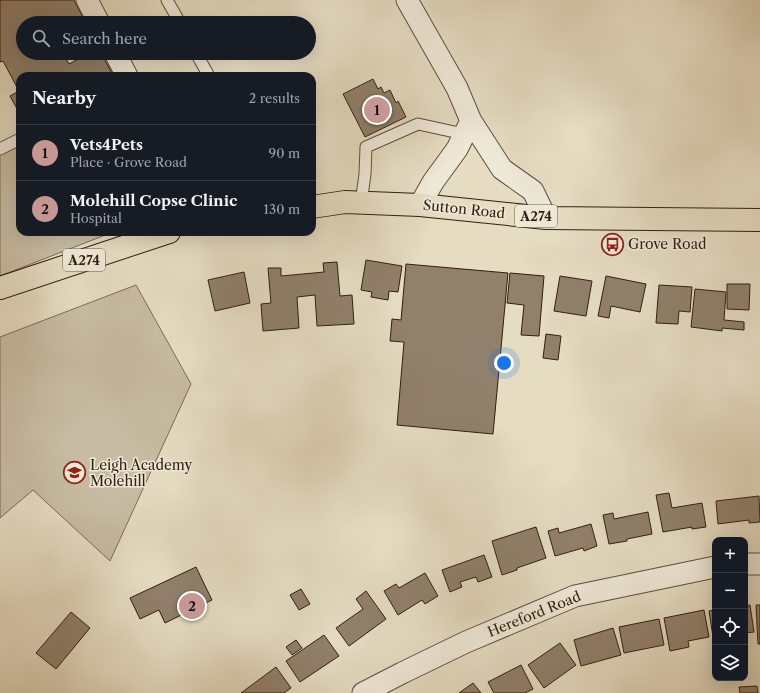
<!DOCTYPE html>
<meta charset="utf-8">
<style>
body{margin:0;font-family:"Libre Caslon Text",serif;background:#20242c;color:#f1f3f6}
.controls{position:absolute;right:12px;bottom:12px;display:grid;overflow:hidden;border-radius:8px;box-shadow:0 4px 16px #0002}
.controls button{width:36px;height:36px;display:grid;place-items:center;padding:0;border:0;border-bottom:1px solid #363941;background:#171b24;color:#f1f3f6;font:20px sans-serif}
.you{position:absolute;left:504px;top:363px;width:14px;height:14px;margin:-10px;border:3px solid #fff;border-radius:50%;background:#1a73e8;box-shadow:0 0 0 6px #1a73e833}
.badge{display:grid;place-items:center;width:26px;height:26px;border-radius:50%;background:#c59692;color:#111;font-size:13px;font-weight:700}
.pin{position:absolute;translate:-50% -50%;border:2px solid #fff;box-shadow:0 1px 4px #0006}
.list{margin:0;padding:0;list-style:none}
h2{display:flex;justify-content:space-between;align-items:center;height:52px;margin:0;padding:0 16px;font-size:17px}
h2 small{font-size:13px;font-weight:400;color:#9ea1a6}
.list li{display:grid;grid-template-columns:26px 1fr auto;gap:12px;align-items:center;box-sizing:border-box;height:56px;padding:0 16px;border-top:1px solid #363941}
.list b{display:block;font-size:15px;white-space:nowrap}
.list p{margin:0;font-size:13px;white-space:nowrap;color:#9ea1a6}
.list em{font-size:13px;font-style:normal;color:#9ea1a6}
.icon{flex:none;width:22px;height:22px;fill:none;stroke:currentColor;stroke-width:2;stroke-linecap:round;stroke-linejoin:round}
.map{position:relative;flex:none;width:760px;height:693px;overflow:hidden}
.search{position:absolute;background:#171b24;box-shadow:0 4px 16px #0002;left:16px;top:16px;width:300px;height:44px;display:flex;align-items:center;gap:10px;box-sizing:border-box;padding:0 14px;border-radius:22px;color:#9ea1a6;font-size:15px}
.panel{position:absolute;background:#171b24;box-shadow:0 4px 16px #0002;left:16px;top:72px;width:300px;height:164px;border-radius:12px}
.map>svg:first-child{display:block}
.green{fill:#c7bca3;stroke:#7d6c58}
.building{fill:#90806c;stroke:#331d0e}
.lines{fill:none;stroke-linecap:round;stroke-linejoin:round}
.lane-casing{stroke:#604d3b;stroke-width:13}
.street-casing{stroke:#604d3b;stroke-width:23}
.primary-casing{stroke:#331d0e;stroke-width:24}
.lane{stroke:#eee8d7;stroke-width:11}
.street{stroke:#eee8d7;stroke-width:21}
.primary{stroke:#e5dcc2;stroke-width:22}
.labels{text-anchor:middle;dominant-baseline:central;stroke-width:3;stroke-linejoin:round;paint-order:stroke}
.shield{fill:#eee8d7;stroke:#6b5a4a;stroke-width:1}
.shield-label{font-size:13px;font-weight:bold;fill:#331d0e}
.street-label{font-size:14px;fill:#331d0e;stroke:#eee8d7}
.poi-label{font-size:14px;fill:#331d0e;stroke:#eee8d7;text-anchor:start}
</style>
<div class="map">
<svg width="760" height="693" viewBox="0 0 760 693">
<rect width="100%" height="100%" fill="#e5dcc2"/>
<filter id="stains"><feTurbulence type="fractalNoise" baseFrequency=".005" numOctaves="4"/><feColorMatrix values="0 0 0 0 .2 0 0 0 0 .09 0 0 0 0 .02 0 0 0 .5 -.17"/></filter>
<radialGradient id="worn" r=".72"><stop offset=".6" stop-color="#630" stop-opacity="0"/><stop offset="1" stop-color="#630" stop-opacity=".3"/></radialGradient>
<path class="green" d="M 20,142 L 20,232 L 113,232 L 0,276 L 0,153 Z
M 136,285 L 191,384 L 110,561 L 33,490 L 0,518 L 0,337 Z"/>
<path class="building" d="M 0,0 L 74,0 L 86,23 L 23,23 L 23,53 L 67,53 L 64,55 L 69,64 L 90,53 L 101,53 L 113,75 L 20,76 L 20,114 L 10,96 L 19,91 L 3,61 L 0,62 Z
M 373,79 L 378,89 L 381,87 L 384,93 L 390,90 L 396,103 L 398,101 L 406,117 L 365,137 L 343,94 Z
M 366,260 L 402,266 L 398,292 L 389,291 L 388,300 L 371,297 L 372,292 L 361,290 Z
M 337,262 L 340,296 L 352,295 L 354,324 L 317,326 L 315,295 L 297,297 L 299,328 L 263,331 L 261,304 L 271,303 L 268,268 L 281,268 L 281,276 L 324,272 L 323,263 Z
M 406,264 L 508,273 L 493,434 L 397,425 L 404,342 L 390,341 L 392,319 L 401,320 Z
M 244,272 L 250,303 L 215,311 L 208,280 Z
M 510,273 L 544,276 L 539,336 L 521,335 L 524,305 L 507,303 Z
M 560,276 L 592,281 L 586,316 L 554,311 Z
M 606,276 L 646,284 L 640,312 L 611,306 L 609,318 L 598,316 Z
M 727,284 L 750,284 L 749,310 L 727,309 Z
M 659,285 L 692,287 L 690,312 L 679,311 L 678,324 L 656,323 Z
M 695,289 L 726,292 L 724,320 L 744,322 L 744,330 L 722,328 L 722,331 L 691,327 Z
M 546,334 L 561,336 L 558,360 L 543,358 Z
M 669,493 L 672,508 L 702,503 L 706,527 L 692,529 L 692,527 L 663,532 L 656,495 Z
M 759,496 L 760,522 L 749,523 L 749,520 L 718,524 L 716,501 Z
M 648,512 L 652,534 L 627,539 L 627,541 L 609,544 L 603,515 L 613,513 L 614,519 Z
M 591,524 L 597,546 L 584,551 L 583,548 L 555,556 L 548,531 L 558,528 L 559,533 Z
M 536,527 L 546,558 L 517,568 L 517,570 L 502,575 L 492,541 Z
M 484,555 L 492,577 L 478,582 L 476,577 L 460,582 L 462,587 L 450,592 L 442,570 Z
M 196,567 L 212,600 L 165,623 L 159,610 L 140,619 L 130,598 Z
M 425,573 L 438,596 L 425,604 L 422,600 L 398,615 L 384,591 L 396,584 L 399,588 Z
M 301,589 L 310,604 L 299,610 L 290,595 Z
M 366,591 L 386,619 L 349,646 L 336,628 L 363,609 L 356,599 Z
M 750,605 L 754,632 L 745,633 L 745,606 Z
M 756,605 L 760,605 L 760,644 L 758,644 Z
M 704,610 L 709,637 L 688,641 L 689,647 L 670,651 L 664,618 Z
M 715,610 L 715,637 L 713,637 L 709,611 Z
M 71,612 L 90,628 L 56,669 L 36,653 Z
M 659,619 L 664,645 L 624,653 L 619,627 Z
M 613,628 L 621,655 L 581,666 L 574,640 Z
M 324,635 L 339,656 L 300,682 L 286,661 Z
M 296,640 L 302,648 L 292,655 L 286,647 Z
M 560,643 L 576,665 L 544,688 L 528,665 Z
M 521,665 L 533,689 L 525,693 L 494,693 L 488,682 Z
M 276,667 L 291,688 L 284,693 L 241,693 Z
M 473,683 L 481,693 L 459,693 Z
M 757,686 L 758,693 L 740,693 L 739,687 Z"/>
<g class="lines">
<defs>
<path id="lane" d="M 167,0 L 180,23
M 196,53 L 209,76
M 0,149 L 20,139
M 361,203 L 365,174 L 366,147 L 418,124 L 464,134"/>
<path id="street" d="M 87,0 L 99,23
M 407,0 L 457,88 L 471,121 L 502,169 L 533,191 L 546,218
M 115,53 L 127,76
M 420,205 L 433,182 L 457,149 L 471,121
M 745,564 L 760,564
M 363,693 L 402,673 L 466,642 L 575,596 L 715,567"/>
<path id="primary" d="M 312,207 L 345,202 L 420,205 L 546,218 L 760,220
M 0,288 L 169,232"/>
</defs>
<use href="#lane" class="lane-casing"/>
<use href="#street" class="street-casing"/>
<use href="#primary" class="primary-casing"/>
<use href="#lane" class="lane"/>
<use href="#street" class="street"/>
<use href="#primary" class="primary"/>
</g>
<defs>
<symbol id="bus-ring" viewBox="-11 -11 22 22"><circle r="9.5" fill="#eee8d7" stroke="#8f2418" stroke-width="1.5"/><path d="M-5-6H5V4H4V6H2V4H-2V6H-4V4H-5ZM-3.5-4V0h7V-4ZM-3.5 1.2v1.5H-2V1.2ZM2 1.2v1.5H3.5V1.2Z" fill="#8f2418"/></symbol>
<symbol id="school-ring" viewBox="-11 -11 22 22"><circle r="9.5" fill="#eee8d7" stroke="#8f2418" stroke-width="1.5"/><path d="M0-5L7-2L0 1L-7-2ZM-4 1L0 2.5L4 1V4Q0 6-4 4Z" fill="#8f2418"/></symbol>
</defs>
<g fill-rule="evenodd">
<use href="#bus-ring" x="600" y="232" width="25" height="25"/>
<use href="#school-ring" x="62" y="460" width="25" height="25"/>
</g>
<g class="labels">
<g class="shield">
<rect x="515" y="205" width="42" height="22" rx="3"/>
<rect x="63" y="249" width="42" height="22" rx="3"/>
</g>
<g class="shield-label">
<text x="536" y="216">A274</text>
<text x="84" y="260">A274</text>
</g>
<g class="street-label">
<text transform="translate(464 209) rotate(6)">Sutton Road</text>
<text transform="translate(534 614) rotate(-22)">Hereford Road</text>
</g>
<g class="poi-label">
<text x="628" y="244">Grove Road</text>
<text x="90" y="465">Leigh Academy<tspan x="90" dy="16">Molehill</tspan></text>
</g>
</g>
<rect width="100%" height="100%" filter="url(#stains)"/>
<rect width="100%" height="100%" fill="url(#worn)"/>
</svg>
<div class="controls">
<button>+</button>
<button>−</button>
<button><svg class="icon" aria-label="locate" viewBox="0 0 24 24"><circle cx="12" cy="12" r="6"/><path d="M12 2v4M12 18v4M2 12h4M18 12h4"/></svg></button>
<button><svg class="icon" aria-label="layers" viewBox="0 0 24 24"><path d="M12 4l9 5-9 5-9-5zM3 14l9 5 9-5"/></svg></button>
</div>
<div class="you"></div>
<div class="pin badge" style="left:377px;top:110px">1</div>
<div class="pin badge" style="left:192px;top:606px">2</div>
<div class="search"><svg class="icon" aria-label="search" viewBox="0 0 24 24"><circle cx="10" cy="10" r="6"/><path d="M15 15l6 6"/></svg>Search here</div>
<section class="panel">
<h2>Nearby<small>2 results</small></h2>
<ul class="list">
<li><span class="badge">1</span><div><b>Vets4Pets</b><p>Place · Grove Road</p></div><em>90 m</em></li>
<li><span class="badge">2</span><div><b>Molehill Copse Clinic</b><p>Hospital</p></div><em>130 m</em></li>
</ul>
</section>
</div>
